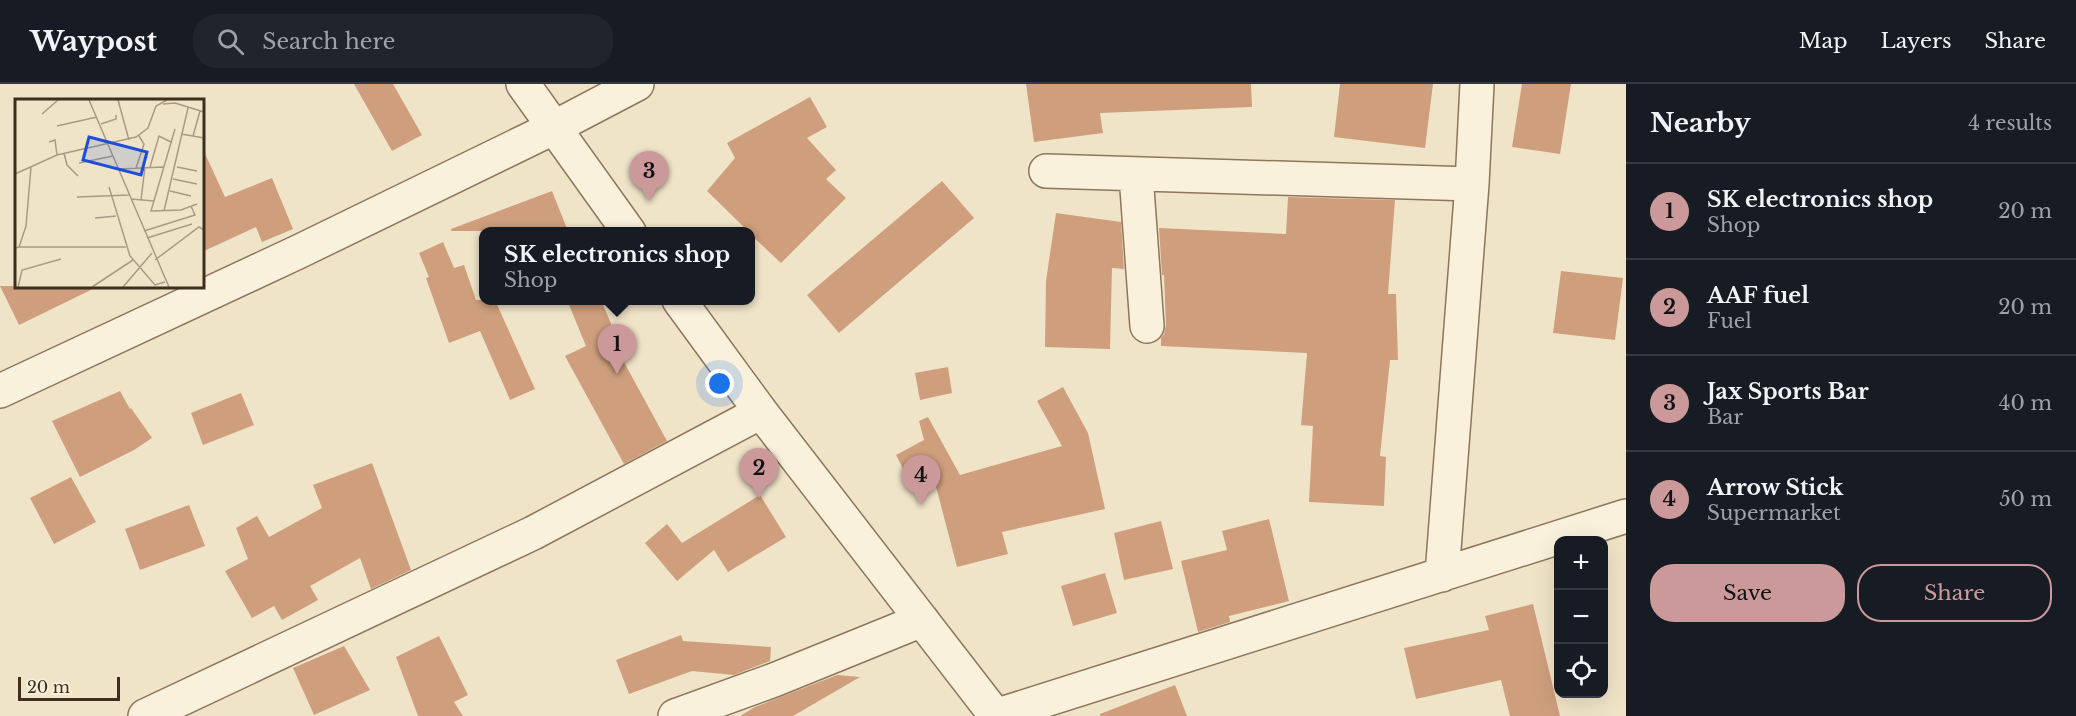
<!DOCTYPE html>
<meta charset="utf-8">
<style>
body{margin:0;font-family:"Libre Baskerville",serif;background:#20242c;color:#f1f3f6}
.controls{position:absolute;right:18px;bottom:18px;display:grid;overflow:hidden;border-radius:12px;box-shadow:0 6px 24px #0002}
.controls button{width:54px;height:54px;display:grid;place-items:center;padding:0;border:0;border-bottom:2px solid #363941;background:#171b24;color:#f1f3f6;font:30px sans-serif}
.scale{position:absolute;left:18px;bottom:15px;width:102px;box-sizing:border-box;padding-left:6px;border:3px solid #3d2e20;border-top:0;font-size:16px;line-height:21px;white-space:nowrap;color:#3d2e20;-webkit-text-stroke:4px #f7eed8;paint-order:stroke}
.you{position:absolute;left:720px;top:300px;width:21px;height:21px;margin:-15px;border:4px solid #fff;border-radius:50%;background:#1a73e8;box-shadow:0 0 0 9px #1a73e833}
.badge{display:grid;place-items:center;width:39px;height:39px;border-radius:50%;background:#cc999b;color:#111;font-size:20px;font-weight:700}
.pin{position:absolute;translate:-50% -50px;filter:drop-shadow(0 2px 3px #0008)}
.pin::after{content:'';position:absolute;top:32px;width:21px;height:18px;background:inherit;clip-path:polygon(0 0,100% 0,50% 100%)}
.popup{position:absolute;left:479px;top:143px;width:276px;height:78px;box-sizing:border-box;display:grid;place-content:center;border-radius:12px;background:#171b24;filter:drop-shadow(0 2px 4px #0005);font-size:20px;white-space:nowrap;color:#9ea1a6}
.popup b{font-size:22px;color:#f1f3f6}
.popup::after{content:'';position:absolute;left:50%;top:100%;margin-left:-12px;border:12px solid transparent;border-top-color:#171b24}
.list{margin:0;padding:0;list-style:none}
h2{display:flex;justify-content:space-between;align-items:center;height:78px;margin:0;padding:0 24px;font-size:26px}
h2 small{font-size:20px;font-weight:400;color:#9ea1a6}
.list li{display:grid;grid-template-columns:39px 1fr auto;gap:18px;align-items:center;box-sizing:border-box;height:96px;padding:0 24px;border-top:2px solid #363941}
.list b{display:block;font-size:22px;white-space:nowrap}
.list p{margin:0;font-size:20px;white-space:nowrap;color:#9ea1a6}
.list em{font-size:20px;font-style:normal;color:#9ea1a6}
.actions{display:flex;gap:12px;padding:18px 24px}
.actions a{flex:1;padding:14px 0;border:2px solid #cc999b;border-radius:24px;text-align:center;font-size:21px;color:#cc999b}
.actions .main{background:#cc999b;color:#111}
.icon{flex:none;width:33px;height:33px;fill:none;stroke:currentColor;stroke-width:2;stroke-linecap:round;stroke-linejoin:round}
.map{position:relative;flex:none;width:1626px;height:632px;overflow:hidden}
header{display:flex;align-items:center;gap:36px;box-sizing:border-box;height:84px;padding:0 30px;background:#171b24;border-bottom:2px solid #363941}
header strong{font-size:28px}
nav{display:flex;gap:33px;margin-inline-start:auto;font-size:21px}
.search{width:420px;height:54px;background:#20242c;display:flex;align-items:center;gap:15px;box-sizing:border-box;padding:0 21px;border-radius:24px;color:#9ea1a6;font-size:22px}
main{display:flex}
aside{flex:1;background:#171b24}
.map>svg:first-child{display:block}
.building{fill:#cf9f7d}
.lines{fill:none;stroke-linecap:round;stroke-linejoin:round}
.minor-casing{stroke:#8d765c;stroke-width:36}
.minor{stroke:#faf1dc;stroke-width:33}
.inset-road{fill:none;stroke:#a89b85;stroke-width:1.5}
.view{fill:#1d4ed8;fill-opacity:0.15;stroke:#1d4ed8;stroke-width:3}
.inset-edge{fill:none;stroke:#3d2e20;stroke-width:3}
</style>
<header>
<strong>Waypost</strong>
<div class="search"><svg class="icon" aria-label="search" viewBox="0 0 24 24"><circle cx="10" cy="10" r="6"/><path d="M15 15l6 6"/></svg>Search here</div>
<nav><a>Map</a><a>Layers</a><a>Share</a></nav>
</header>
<main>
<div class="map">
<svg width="1626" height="632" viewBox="0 0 1626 632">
<rect width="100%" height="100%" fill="#f0e4c8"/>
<path class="building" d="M 354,0 L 393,0 L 422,51 L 392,67 Z
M 1026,0 L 1251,0 L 1252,23 L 1100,29 L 1103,49 L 1034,58 Z
M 1340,0 L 1433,0 L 1425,64 L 1334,53 Z
M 1522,0 L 1571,0 L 1560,70 L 1512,63 Z
M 810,13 L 827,43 L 807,54 L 836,86 L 826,95 L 846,114 L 781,179 L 750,150 L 750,147 L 748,147 L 707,107 L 735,74 L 727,59 Z
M 202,63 L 225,113 L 272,94 L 293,145 L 262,158 L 256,143 L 202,168 Z
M 942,97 L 974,134 L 839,249 L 807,211 Z
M 552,107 L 568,147 L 451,147 L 451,145 Z
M 1288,113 L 1395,116 L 1388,210 L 1396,210 L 1398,276 L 1390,276 L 1380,372 L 1386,373 L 1384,422 L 1309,418 L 1313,342 L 1301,341 L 1307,269 L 1161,262 L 1161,254 L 1164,250 L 1166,241 L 1164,191 L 1162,191 L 1159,144 L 1286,150 Z
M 1056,129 L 1121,138 L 1124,185 L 1112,184 L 1110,265 L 1045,263 L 1046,197 Z
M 443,158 L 454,184 L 464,181 L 476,216 L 495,216 L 535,305 L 510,316 L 480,247 L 449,259 L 426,194 L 429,193 L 419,169 Z
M 1561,187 L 1623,194 L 1615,256 L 1553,249 Z
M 0,202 L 99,202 L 19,241 Z
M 567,216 L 601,216 L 612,242 L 606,245 L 667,357 L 624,380 L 565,272 L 586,262 Z
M 948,283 L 952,309 L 920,316 L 915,289 Z
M 1063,303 L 1088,349 L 1105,425 L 1002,448 L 1008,470 L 957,483 L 933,391 L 912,402 L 896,371 L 924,356 L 919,337 L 928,333 L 960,391 L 1062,362 L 1037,317 Z
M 120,307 L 130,325 L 131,324 L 152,354 L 134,366 L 80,393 L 52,337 Z
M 241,309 L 254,341 L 203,361 L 191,329 Z
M 372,379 L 411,486 L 371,505 L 360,474 L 310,502 L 318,516 L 282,536 L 274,522 L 252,534 L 225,487 L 248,475 L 236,444 L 257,432 L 269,453 L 322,424 L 313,401 Z
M 71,393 L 96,438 L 54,460 L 30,414 Z
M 760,411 L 786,453 L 728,488 L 714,466 L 677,497 L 645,459 L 667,440 L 682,459 Z
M 189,421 L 205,462 L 140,486 L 125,445 Z
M 1269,435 L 1289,517 L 1229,532 L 1230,538 L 1198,548 L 1181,477 L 1227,466 L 1222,447 Z
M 1161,437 L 1173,485 L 1124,496 L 1114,449 Z
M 1105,489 L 1117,529 L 1073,542 L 1061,502 Z
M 1533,520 L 1560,632 L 1510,632 L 1501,596 L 1416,615 L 1404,564 L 1489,546 L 1485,532 Z
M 681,551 L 683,557 L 771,563 L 770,577 L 734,591 L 692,587 L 629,610 L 616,576 Z
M 439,552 L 468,611 L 454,618 L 463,632 L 418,632 L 396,573 Z
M 344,562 L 370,606 L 314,631 L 293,584 Z
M 837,591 L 860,593 L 793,632 L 740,632 L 755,623 Z
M 1175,601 L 1187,632 L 1100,632 L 1100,630 Z"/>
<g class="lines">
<defs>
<path id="minor" d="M 523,0 L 629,148
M 1046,87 L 1472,100
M 1136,91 L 1147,242
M 679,216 L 761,328 L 996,632
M 0,307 L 298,168 L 553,44 L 637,0
M 1442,491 L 1472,100 L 1477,0
M 145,632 L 533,449 L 761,328
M 675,632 L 774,596 L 922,536
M 995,632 L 1626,432"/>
</defs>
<use href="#minor" class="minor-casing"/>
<use href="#minor" class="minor"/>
</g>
<g transform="translate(15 15)">
<rect width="189" height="189" fill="#f0e4c8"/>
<path class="inset-road" d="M 74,1 L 154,188M 103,1 L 114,41M 148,5 L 160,4 L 189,13M 27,15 L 43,1M 86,25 L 101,20 L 101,16M 42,27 L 82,18M 160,30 L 136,112 L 166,111 L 182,105M 166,35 L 189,39M 178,37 L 185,12M 34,43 L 40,41 L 42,56M 49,54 L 52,66 L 63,77M 64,64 L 98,57M 135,68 L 144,37 L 156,43M 162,68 L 182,72M 121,69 L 129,45 L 124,37M 104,70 L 148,68M 0,75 L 42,56 L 121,38 L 133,29 L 141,7 L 152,1M 158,80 L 182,85M 94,88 L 115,157 L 140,186 L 150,183M 155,92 L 176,97M 62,98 L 114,96M 116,100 L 139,102M 126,101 L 130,68M 149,112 L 173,9M 80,119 L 101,117M 129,132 L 180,116 L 176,107M 132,139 L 177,125M 4,148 L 111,148M 0,149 L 4,148 L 11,127 L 16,68M 140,161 L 184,128 L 189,131M 3,188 L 7,171 L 46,160M 77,188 L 118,161M 108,188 L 137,154"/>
<path class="view" d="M 74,38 L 132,53 L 126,76 L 68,61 Z"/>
<rect width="189" height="189" class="inset-edge"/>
</g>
</svg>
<div class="controls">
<button>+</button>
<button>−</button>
<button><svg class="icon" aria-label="locate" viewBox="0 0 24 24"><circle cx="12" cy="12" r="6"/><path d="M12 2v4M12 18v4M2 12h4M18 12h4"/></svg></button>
</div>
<div class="scale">20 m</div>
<div class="you"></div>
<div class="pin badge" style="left:617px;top:290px">1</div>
<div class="popup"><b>SK electronics shop</b>Shop</div>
<div class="pin badge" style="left:759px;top:414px">2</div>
<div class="pin badge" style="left:649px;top:117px">3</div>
<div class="pin badge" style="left:921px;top:421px">4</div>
</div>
<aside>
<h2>Nearby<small>4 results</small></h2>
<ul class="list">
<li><span class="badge">1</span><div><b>SK electronics shop</b><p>Shop</p></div><em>20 m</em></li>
<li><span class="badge">2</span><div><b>AAF fuel</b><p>Fuel</p></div><em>20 m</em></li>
<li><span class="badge">3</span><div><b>Jax Sports Bar</b><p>Bar</p></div><em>40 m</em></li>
<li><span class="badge">4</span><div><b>Arrow Stick</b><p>Supermarket</p></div><em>50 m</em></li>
</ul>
<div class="actions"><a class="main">Save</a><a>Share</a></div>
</aside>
</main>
